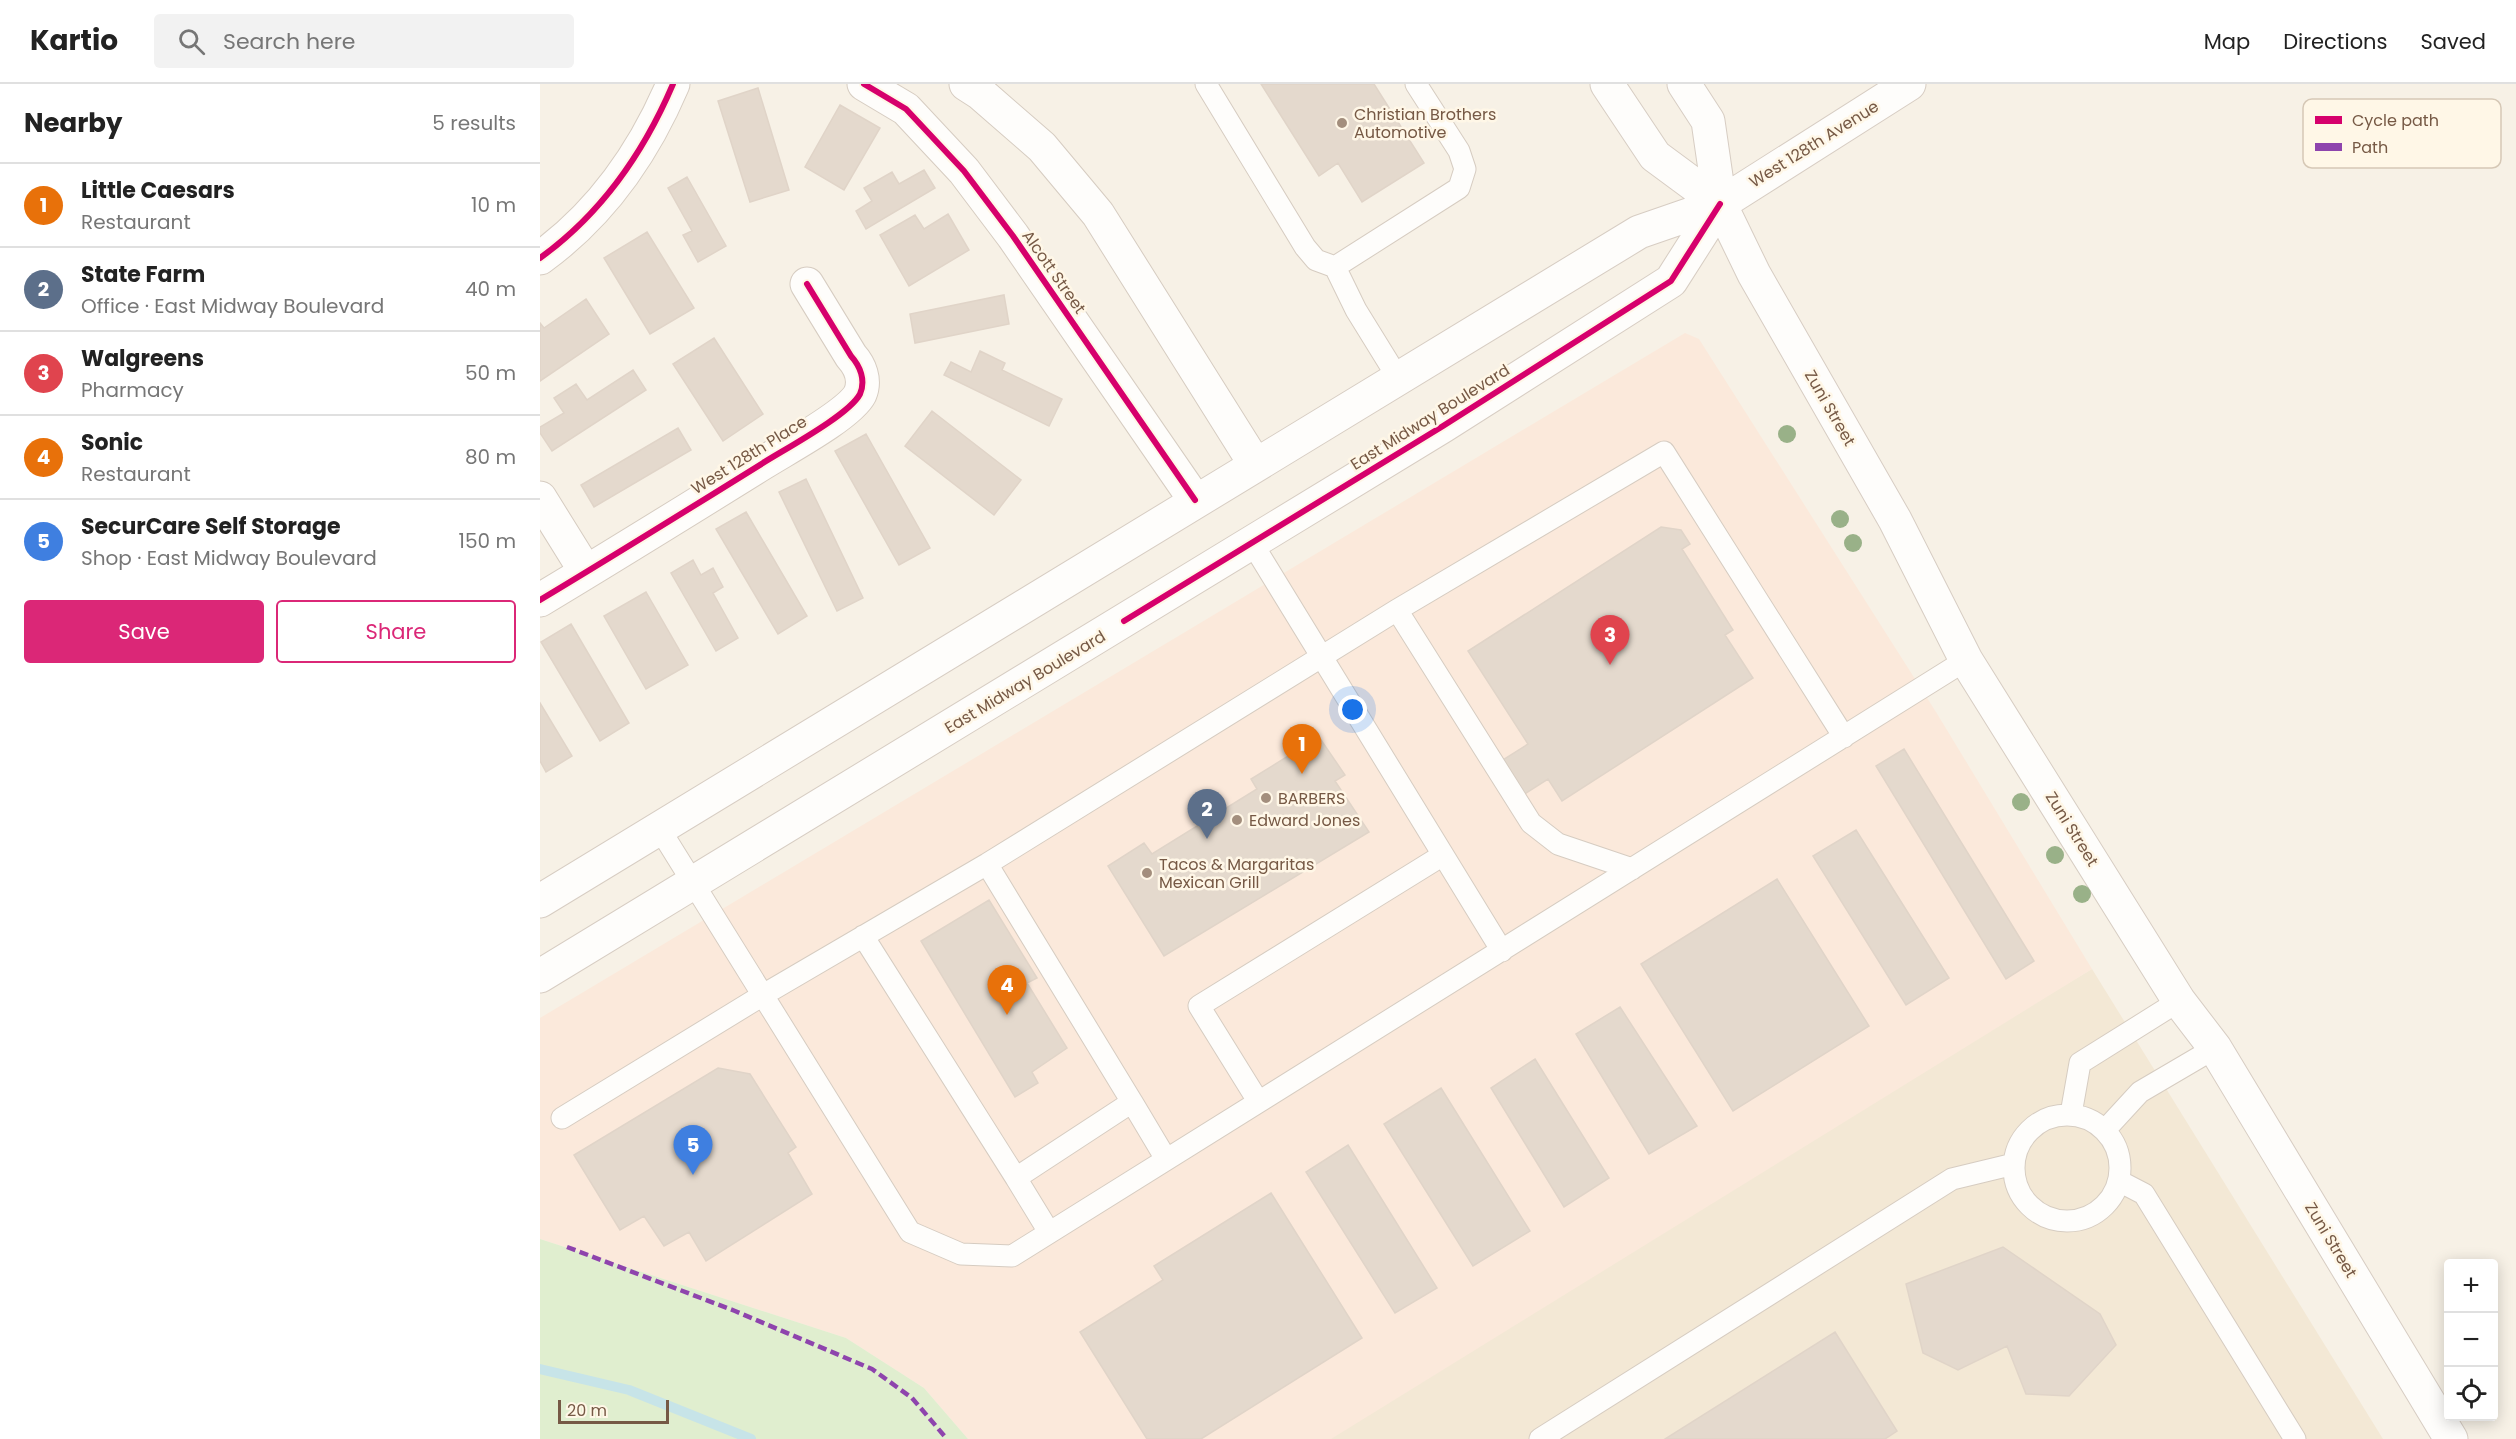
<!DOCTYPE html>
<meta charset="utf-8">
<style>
body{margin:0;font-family:Poppins,sans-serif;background:#f2f2f2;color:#222}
.controls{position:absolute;right:18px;bottom:18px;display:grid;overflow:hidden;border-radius:6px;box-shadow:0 3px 15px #0003}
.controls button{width:54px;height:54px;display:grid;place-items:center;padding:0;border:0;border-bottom:2px solid #e0e0e0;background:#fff;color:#222;font:30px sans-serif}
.scale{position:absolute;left:18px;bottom:15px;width:111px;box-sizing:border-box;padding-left:6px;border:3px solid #765945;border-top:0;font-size:16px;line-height:21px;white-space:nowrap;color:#765945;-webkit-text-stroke:4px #fff7e7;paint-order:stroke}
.you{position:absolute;left:813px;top:626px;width:21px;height:21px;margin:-15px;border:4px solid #fff;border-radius:50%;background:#1a73e8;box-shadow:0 0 0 9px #1a73e833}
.badge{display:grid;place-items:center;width:39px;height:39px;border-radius:50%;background:#db2777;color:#fff;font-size:20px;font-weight:700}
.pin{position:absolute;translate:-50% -50px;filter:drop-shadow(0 2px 3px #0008)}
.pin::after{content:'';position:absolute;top:32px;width:21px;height:18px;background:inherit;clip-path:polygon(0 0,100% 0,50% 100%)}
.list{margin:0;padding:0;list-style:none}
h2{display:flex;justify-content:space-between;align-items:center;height:78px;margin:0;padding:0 24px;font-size:26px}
h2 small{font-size:20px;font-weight:400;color:#767676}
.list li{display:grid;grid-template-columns:39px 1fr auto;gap:18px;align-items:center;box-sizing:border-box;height:84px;padding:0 24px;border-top:2px solid #e0e0e0}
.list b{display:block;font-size:22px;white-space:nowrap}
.list p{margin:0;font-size:20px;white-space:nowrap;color:#767676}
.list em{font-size:20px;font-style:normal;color:#767676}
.actions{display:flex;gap:12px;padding:18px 24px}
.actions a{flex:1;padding:14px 0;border:2px solid #db2777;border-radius:6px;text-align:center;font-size:21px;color:#db2777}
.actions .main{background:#db2777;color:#fff}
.icon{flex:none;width:33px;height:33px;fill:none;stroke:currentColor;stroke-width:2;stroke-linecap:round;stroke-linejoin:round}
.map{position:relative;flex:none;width:1976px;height:1355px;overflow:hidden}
header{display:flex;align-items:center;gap:36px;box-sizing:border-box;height:84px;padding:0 30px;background:#fff;border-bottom:2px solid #e0e0e0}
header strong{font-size:28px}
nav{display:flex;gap:33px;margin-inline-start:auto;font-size:21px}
.search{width:420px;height:54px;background:#f2f2f2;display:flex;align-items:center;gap:15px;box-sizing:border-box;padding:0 21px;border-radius:6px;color:#767676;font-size:22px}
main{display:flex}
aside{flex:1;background:#fff}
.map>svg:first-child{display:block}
.residential{fill:#f3e8d5}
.commercial{fill:#fbe9db}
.green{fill:#e0eecf}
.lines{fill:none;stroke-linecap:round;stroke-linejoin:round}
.stream{stroke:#c7e4e8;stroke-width:10}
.building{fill:#e4d9cd;stroke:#e0d4c8;stroke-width:1.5}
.lane-casing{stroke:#d6ccc1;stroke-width:23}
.street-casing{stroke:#d6ccc1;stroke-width:35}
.secondary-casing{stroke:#d7cdc3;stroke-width:35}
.lane{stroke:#fefdfb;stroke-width:21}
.street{stroke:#fefdfb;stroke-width:33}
.secondary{stroke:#fefdfb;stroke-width:33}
.quiet{stroke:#8e44ad;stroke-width:4.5;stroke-dasharray:9 4.5;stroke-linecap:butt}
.cycleway-casing{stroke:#fff7e7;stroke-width:10}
.cycleway{stroke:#d6006c;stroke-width:6}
.tree{fill:#99b188}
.poi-dot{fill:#a38e7d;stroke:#fff7e7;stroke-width:2}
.labels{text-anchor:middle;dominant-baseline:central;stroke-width:5;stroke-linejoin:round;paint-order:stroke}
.poi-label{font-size:16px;fill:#765945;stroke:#fff7e7;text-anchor:start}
.street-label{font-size:16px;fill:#765945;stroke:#fff7e7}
.key{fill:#fff7e7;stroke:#d6c8b6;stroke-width:1.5}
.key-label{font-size:16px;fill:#765945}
</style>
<header>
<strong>Kartio</strong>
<div class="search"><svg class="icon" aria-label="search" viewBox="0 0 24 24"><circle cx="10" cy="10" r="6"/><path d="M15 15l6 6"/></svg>Search here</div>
<nav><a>Map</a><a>Directions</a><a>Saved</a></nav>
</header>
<main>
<aside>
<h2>Nearby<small>5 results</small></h2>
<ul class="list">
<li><span class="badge" style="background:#e8710a">1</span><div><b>Little Caesars</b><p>Restaurant</p></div><em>10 m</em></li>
<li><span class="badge" style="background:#5c6f8a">2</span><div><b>State Farm</b><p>Office · East Midway Boulevard</p></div><em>40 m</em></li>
<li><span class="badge" style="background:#e0444e">3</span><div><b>Walgreens</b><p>Pharmacy</p></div><em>50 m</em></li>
<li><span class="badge" style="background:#e8710a">4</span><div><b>Sonic</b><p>Restaurant</p></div><em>80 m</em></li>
<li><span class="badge" style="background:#3f7fe0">5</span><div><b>SecurCare Self Storage</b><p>Shop · East Midway Boulevard</p></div><em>150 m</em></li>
</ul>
<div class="actions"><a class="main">Save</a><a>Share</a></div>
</aside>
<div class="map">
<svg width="1976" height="1355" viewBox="0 0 1976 1355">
<rect width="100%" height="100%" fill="#f7f1e6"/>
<path class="residential" d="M 1552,885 L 1843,1355 L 788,1355 L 1287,1043 Z"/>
<path class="commercial" d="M 1145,249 L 1159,255 L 1396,628 L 1552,885 L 791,1355 L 428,1355 L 384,1304 L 306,1254 L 0,1155 L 0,934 Z"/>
<path class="green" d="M 0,1155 L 306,1254 L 384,1304 L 428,1355 L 0,1355 Z"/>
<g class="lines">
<path class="stream" d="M 0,1285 L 89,1306 L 211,1355"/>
</g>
<path class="building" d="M 721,0 L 834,0 L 884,79 L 822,118 L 798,79 L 779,92 Z
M 218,4 L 249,106 L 210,118 L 178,17 Z
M 300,21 L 340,44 L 304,106 L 265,83 Z
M 384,86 L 395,104 L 326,145 L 316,127 L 332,117 L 324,104 L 352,88 L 359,100 Z
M 147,93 L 186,162 L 158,178 L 143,151 L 152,147 L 128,104 Z
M 408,130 L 429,166 L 369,202 L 340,151 L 375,131 L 384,145 Z
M 107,148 L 154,224 L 110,250 L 64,174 Z
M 464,211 L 469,240 L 375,259 L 370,230 Z
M 46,215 L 69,250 L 0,297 L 0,239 L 4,244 Z
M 174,254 L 223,330 L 183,357 L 133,280 Z
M 440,267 L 465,279 L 462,286 L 522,315 L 509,342 L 404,291 L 411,278 L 431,288 Z
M 93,286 L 106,306 L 12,367 L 0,349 L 0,343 L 24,329 L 14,314 L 36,300 L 47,316 Z
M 392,327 L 481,396 L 454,431 L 365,362 Z
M 138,344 L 151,366 L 54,423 L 41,401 Z
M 326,350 L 390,464 L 359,481 L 295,367 Z
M 266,395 L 323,514 L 297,527 L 239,408 Z
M 206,428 L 267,532 L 238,550 L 176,445 Z
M 1121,443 L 1141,446 L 1150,460 L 1142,465 L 1193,546 L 1185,551 L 1213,594 L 1022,717 L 1008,695 L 969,720 L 947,686 L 988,660 L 928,567 Z
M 153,476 L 161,491 L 173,484 L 183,503 L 173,509 L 198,554 L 176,567 L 131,489 Z
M 106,508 L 148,581 L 106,605 L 64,532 Z
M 31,540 L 89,639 L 60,657 L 1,558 Z
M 0,619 L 32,672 L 6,688 L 0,677 Z
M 779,653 L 805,691 L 795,697 L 829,748 L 624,872 L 568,782 L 604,759 L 612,770 L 717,705 L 711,695 Z
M 1364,665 L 1494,877 L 1466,895 L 1336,682 Z
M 1316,746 L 1409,894 L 1366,921 L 1273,772 Z
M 1237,795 L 1329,942 L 1193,1027 L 1101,880 Z
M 449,816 L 497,894 L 487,899 L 527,964 L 492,988 L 498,999 L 475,1013 L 381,857 Z
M 1080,923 L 1157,1042 L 1109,1070 L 1036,950 Z
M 995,975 L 1069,1094 L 1024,1123 L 951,1004 Z
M 178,984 L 210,990 L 256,1063 L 248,1069 L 272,1110 L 166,1177 L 149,1148 L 124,1162 L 104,1132 L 80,1146 L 34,1071 Z
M 901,1004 L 990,1147 L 933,1182 L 844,1040 Z
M 808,1061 L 897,1204 L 855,1229 L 766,1088 Z
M 731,1109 L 822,1254 L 661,1355 L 607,1355 L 540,1248 L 623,1196 L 614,1182 Z
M 1463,1163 L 1560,1230 L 1576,1261 L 1529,1312 L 1486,1310 L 1467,1262 L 1418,1286 L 1383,1269 L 1366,1200 Z
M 1295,1248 L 1357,1347 L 1345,1355 L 1125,1355 Z"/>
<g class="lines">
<defs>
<path id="lane" d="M 666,0 L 765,163 L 776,176 L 795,183 L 816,226 L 858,294
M 795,183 L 919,104 L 925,85 L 919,67 L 876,0
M 712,459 L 962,867
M 857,526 L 991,739 L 1018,760 L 1092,785
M 119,744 L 370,1148 L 421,1170 L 472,1172 L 1426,576
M 323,852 L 476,1094 L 592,1018 L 447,780
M 718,1017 L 659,922 L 903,771
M 592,1018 L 626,1075
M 1531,1030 L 1540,979 L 1639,917
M1474 1084a53 53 0 1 1 106 0a53 53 0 1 1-106 0Z
M 22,1034 L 223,911 L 447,780 L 857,526 L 1124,368 L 1304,653
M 1565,1046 L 1600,1008 L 1675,964
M 476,1094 L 509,1148
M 1579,1097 L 1604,1110 L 1755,1355
M 1000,1355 L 1412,1095 L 1474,1080"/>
<path id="street" d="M 324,0 L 366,25 L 424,87 L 473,152 L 655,416
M 426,0 L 440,9 L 502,63 L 558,130 L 715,380
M 0,174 C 61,130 104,68 133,0
M 0,414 L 46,488
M 0,516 C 75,471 149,425 223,379 C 245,365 309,331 320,310 C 326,296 320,282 311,272 L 267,200"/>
<path id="secondary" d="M 1067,0 L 1115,72 L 1180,120
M 1144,0 L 1168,37 L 1180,120 L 1214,190 L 1355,436 L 1426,576 L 1639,917 L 1675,964 L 1911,1355
M 0,817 L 1099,148 L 1180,120 L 1369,0
M 0,892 L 903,342 L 1131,197 L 1180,120"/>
</defs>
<use href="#lane" class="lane-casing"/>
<use href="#street" class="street-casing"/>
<use href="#secondary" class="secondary-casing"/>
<use href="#lane" class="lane"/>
<use href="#street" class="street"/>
<use href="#secondary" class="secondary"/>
<path class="quiet" d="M 27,1163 L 195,1227 L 332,1285 L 372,1314 L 407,1355"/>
<defs>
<path id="cycleway" d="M 324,0 L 366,25 L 424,87 L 473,152 L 655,416
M 0,174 C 61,130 104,68 133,0
M 0,516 C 75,471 149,425 223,379 C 245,365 309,331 320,310 C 326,296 320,282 311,272 L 267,200
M 584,537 L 903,342 L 1131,197 L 1180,120"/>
</defs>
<use href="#cycleway" class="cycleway-casing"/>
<use href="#cycleway" class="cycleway"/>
</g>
<g class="tree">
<circle cx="1247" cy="350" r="9"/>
<circle cx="1300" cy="435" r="9"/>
<circle cx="1313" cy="459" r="9"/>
<circle cx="1481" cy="718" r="9"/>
<circle cx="1515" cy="771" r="9"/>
<circle cx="1542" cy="810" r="9"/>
</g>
<g class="poi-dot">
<circle cx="802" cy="39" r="6"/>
<circle cx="726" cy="714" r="6"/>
<circle cx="697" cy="736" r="6"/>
<circle cx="607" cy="789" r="6"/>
</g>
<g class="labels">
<g class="poi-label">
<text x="814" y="30">Christian Brothers<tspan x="814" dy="18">Automotive</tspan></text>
<text x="738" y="714">BARBERS</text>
<text x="709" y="736">Edward Jones</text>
<text x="619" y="780">Tacos &amp; Margaritas<tspan x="619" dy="18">Mexican Grill</tspan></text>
</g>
<g class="street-label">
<text transform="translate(1274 60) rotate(-32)">West 128th Avenue</text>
<text transform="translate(514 188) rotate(55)">Alcott Street</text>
<text transform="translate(1290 324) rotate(60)">Zuni Street</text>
<text transform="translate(890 333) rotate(-32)">East Midway Boulevard</text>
<text transform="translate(209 371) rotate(-32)">West 128th Place</text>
<text transform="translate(485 598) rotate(-31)">East Midway Boulevard</text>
<text transform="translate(1532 745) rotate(58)">Zuni Street</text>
<text transform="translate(1791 1156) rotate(59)">Zuni Street</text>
</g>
</g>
<rect x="1763" y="15" width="198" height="69" rx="9" class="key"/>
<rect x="1775" y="32" width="27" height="8" fill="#d6006c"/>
<rect x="1775" y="59" width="27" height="8" fill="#8e44ad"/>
<g class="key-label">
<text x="1812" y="42">Cycle path</text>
<text x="1812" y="69">Path</text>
</g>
</svg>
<div class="controls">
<button>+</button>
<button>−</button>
<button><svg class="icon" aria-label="locate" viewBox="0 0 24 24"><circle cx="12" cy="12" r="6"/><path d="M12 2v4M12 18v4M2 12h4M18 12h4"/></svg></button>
</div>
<div class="scale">20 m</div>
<div class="you"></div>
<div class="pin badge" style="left:762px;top:690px;background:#e8710a">1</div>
<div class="pin badge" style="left:667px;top:755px;background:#5c6f8a">2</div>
<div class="pin badge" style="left:1070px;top:581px;background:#e0444e">3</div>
<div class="pin badge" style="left:467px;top:931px;background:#e8710a">4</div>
<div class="pin badge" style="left:153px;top:1091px;background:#3f7fe0">5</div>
</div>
</main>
